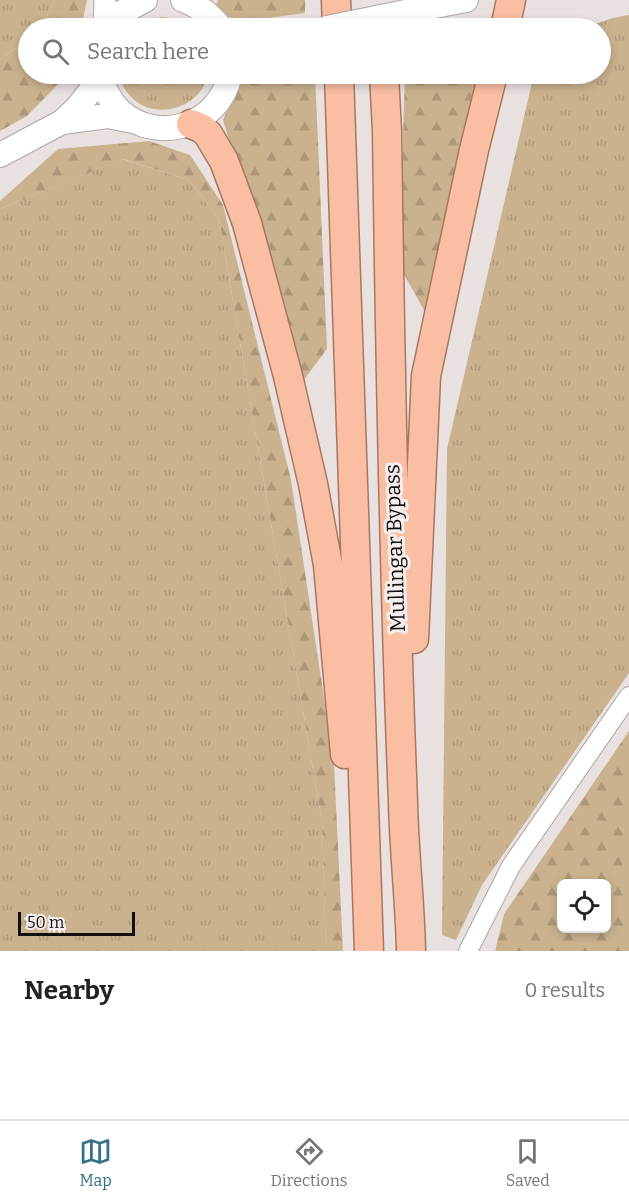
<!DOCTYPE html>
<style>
body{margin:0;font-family:Bitter,serif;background:#f6f6f6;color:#222}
.controls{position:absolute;right:18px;bottom:18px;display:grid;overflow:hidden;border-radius:9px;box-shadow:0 3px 9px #0003}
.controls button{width:54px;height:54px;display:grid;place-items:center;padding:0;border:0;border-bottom:2px solid #e0e0e0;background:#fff;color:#222;font:30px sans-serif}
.scale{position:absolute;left:18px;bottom:15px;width:117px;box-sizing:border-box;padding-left:6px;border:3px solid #120f0f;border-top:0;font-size:16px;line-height:21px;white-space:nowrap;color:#120f0f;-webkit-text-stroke:4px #f6eeee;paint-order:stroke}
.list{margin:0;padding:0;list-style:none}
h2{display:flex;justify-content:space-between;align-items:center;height:78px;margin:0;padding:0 24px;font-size:26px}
h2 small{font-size:20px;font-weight:400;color:#767676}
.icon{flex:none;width:33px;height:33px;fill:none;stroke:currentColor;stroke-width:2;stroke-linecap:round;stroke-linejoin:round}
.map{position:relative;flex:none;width:629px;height:951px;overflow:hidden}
.search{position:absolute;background:#fff;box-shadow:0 3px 9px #0003;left:18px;right:18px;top:18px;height:66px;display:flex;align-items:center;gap:15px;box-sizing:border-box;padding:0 21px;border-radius:33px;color:#767676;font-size:22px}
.sheet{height:168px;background:#fff}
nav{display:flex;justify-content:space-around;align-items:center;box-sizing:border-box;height:84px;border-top:2px solid #e0e0e0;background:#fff;font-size:16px;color:#767676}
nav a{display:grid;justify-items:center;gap:3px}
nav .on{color:#327186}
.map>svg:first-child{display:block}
.grass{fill:url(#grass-tufts)}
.forest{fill:url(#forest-firs);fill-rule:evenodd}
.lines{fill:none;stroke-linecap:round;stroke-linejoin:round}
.minor-casing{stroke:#ada5a5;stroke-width:20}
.tertiary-casing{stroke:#ada5a5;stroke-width:23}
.secondary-casing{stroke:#ada5a5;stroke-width:26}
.trunk-casing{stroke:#a87760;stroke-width:31}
.minor{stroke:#fff;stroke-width:18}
.tertiary{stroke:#fff;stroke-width:21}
.secondary{stroke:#fff;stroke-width:24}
.trunk{stroke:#fabfa3;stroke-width:28}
.secondary-bridge-casing{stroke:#ada5a5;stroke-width:26;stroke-linecap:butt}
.secondary-bridge{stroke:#fff;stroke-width:24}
.labels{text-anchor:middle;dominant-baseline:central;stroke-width:6;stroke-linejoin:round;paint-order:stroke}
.street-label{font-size:21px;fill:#120f0f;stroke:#f6eeee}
</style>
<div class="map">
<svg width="629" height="951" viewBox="0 0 629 951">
<defs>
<pattern id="grass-tufts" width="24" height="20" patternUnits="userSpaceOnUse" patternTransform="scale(1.5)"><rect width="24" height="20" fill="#cab28e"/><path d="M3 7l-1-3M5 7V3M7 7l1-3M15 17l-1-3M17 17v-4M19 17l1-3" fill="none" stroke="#ac9879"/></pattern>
<pattern id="forest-firs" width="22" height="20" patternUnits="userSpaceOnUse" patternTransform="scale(1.5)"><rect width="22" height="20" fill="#cab28e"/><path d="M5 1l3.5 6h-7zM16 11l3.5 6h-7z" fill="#ac9879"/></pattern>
</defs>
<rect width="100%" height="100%" fill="#e9e0e0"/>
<path class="grass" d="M 0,0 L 54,0 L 42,28 L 28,28 L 28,40 L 0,59 Z
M 629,15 L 629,673 L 482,885 L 456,940 L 442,935 L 447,449 L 534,74 L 600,74 L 600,28 L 583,28 L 613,18 Z
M 162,17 L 178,19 L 194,28 L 132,28 L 146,20 Z
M 118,74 L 208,74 C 202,107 157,122 132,98 C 125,91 121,83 118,74 Z
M 122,159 L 189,180 L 219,219 L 322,822 L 326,951 L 0,951 L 0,209 Z"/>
<path class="forest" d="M 54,0 L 87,0 L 81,28 L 42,28 Z
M 218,0 L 305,0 L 305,13 L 239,22 L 214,10 Z
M 481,19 L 484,28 L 429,28 Z
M 28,40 L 28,74 L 68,74 L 27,116 L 0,131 L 0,59 Z
M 248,74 L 315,74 L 327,349 L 303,381 L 223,120 L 240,79 Z
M 405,74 L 478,74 L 425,312 L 399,265 Z
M 149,141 L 190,155 L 223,205 L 291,480 L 334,764 L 343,951 L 326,951 L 322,822 L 219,219 L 189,180 L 123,159 L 0,209 L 0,201 L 58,149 Z
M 629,731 L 629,951 L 495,951 L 504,914 ZM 562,884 L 606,884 L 606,928 L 562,928 Z"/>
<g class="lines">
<defs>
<path id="minor" d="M 468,951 L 511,866 L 629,696"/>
<path id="tertiary" d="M 104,28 L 105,0"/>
<path id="secondary" d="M 183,0 C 200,6 210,15 221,28
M 440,5 L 466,0
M 109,28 L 121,13 L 145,0
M 100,74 C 101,84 107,94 113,103 C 148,148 220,129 230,74
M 62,122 L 108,116 L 133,121
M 0,155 L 62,122 L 76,109 L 101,78"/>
<path id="trunk" d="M 336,0 L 337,28
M 505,28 L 511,0
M 339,74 L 369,951
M 384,74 L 387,131 C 390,355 394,578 403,802 C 404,852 410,901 411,951
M 191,124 L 201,128 L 208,134 L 224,161 L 247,223 L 288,376 L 313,484 L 328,565 L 345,754
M 414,639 L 426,376 L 474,150 L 493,74"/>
</defs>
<use href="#minor" class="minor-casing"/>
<use href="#tertiary" class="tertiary-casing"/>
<use href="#secondary" class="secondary-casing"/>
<use href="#trunk" class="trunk-casing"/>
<use href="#minor" class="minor"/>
<use href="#tertiary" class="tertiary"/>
<use href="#secondary" class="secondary"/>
<use href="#trunk" class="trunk"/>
<defs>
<path id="secondary-bridge" d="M 327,28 L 440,5"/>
</defs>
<use href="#secondary-bridge" class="secondary-bridge-casing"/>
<use href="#secondary-bridge" class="secondary-bridge"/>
</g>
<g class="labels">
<g class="street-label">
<text transform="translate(395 548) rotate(-92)">Mullingar Bypass</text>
</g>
</g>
</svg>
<div class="controls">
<button><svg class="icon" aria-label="locate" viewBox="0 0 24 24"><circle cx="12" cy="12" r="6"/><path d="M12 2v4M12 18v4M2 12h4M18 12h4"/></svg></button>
</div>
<div class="scale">50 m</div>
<div class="search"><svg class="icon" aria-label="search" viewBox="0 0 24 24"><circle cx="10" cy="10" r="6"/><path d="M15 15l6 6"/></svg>Search here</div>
</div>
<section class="sheet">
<h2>Nearby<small>0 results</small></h2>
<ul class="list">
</ul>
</section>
<nav>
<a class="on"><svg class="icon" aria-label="map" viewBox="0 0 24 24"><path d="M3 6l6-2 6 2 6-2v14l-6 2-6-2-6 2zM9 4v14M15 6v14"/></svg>Map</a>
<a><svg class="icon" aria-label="directions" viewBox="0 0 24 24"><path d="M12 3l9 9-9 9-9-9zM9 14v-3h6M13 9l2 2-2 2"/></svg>Directions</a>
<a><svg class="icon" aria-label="saved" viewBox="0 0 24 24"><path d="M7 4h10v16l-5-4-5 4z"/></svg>Saved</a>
</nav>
